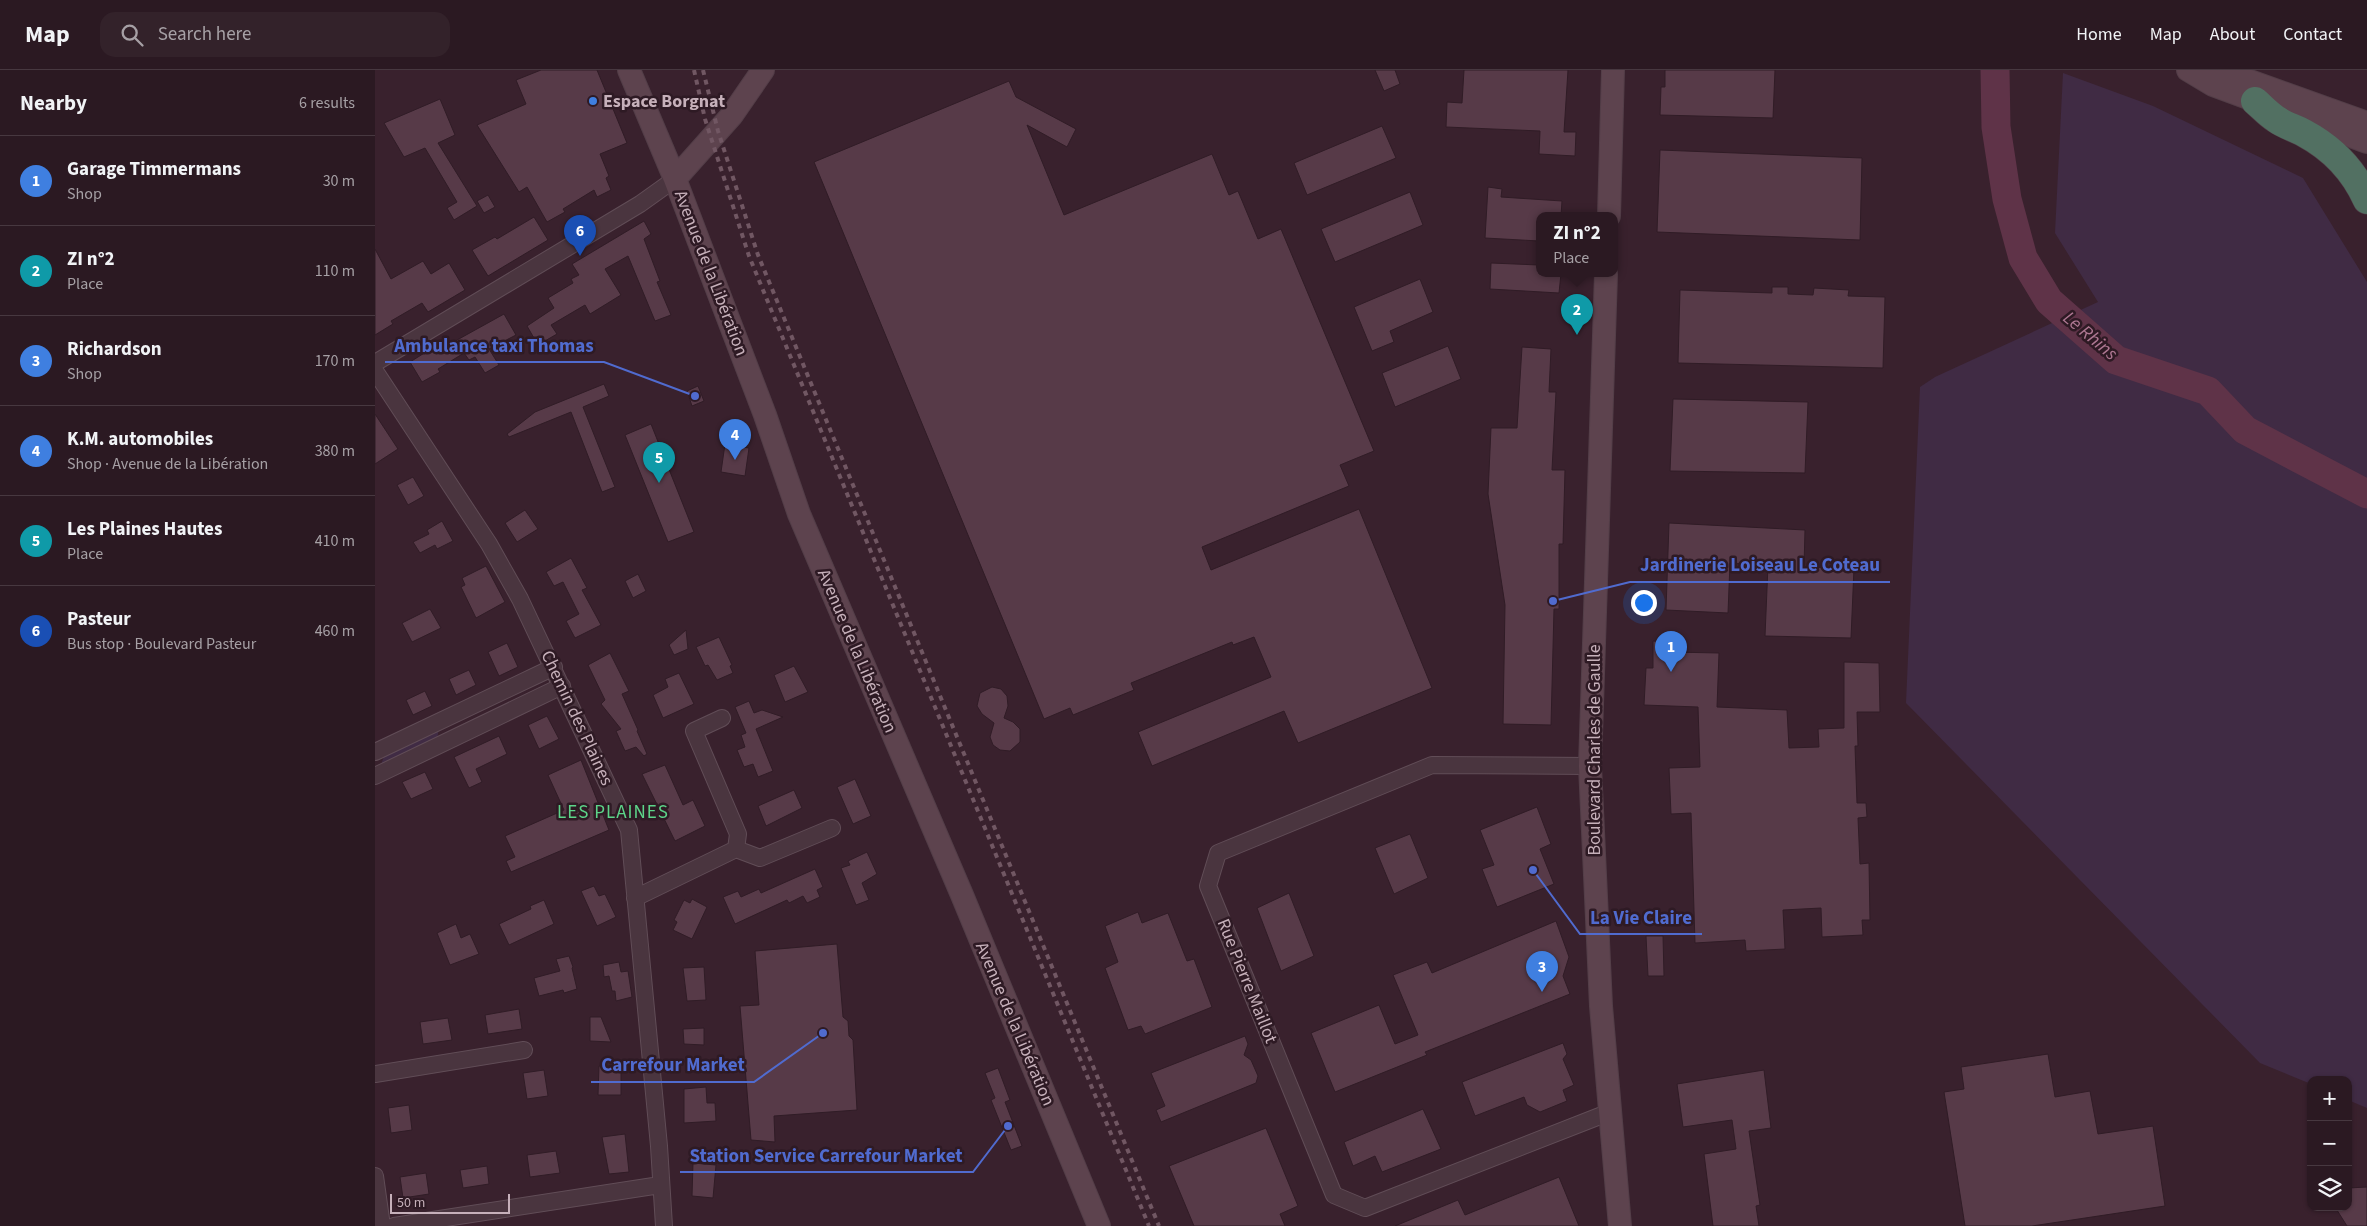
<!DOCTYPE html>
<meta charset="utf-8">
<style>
body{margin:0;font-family:"Source Sans 3",sans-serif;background:#33222a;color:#f1f3f6}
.controls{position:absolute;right:15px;bottom:15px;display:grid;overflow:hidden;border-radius:10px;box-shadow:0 1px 4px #0004}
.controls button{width:45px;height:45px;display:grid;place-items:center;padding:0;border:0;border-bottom:1px solid #473840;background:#2b1922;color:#f1f3f6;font:25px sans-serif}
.scale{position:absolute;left:15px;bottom:12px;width:120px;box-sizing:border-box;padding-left:5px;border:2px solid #c6b0ba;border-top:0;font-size:14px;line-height:18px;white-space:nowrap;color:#c6b0ba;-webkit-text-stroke:4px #2e1a24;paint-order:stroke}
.you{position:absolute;left:1268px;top:532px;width:18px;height:18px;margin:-12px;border:4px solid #fff;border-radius:50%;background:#1a73e8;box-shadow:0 0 0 8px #1a73e833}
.badge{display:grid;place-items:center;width:32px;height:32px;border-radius:50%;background:#db2777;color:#fff;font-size:16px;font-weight:700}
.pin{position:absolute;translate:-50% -41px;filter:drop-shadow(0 1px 2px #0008)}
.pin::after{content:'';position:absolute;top:26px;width:18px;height:15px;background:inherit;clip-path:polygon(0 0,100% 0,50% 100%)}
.popup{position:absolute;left:1161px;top:142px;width:82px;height:65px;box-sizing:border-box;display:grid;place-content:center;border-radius:10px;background:#2b1922;filter:drop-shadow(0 1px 4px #0005);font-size:16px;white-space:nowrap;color:#a6a0a5}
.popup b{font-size:19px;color:#f1f3f6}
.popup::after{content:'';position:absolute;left:50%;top:100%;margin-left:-10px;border:10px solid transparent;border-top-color:#2b1922}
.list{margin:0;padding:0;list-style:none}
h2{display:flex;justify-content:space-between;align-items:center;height:65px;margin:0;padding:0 20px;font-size:21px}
h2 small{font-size:16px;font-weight:400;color:#a6a0a5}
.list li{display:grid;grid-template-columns:32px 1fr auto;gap:15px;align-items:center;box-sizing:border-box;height:90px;padding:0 20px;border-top:1px solid #473840}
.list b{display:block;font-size:19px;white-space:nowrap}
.list p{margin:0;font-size:16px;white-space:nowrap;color:#a6a0a5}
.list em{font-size:16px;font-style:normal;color:#a6a0a5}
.icon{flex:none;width:28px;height:28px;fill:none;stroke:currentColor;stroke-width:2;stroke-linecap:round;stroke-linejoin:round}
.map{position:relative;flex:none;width:1992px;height:1156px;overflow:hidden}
header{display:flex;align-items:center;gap:30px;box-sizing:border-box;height:70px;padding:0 25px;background:#2b1922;border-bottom:1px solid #473840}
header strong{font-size:24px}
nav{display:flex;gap:28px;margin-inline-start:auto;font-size:18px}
.search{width:350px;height:45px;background:#33222a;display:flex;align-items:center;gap:12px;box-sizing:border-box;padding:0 18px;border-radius:15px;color:#a6a0a5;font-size:19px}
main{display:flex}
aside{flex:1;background:#2b1922}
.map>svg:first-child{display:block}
.green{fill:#402b44}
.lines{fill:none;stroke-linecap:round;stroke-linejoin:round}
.river{stroke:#5f3348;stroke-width:29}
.building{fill:#573a48;stroke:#301c26}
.street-casing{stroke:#614d57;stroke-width:18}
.secondary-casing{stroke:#533e48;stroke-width:24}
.highway-casing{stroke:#513d47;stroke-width:29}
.street{stroke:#4a353f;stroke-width:16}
.secondary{stroke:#5d434e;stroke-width:22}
.highway{stroke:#527062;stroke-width:28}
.rail{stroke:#715763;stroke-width:4;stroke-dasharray:5 5;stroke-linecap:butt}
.shop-dot{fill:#3f7fe0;stroke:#2e1a24;stroke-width:2}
.labels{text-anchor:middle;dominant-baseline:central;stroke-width:5;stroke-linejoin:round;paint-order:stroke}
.poi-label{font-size:18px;font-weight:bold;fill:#c6b0ba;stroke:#2e1a24;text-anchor:start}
.street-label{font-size:18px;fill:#c6b0ba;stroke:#2e1a24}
.water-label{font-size:19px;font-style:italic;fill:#ae7792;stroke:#2e1a24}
.neighbourhood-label{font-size:19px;letter-spacing:1px;fill:#5dd489;stroke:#2e1a24}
.leader{fill:none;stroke:#506bcf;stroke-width:2}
.callout-dot{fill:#506bcf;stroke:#2e1a24;stroke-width:2}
.callout-label{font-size:19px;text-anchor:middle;font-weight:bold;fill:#506bcf;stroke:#2e1a24;stroke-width:5;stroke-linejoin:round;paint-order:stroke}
</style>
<header>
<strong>Map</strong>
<div class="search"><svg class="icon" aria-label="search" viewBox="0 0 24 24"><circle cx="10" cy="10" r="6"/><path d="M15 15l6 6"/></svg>Search here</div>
<nav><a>Home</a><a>Map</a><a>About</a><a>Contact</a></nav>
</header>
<main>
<aside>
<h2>Nearby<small>6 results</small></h2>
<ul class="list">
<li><span class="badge" style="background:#3f7fe0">1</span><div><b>Garage Timmermans</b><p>Shop</p></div><em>30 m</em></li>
<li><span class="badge" style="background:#0f9aa8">2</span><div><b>ZI n°2</b><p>Place</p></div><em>110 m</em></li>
<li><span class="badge" style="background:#3f7fe0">3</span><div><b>Richardson</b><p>Shop</p></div><em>170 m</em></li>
<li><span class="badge" style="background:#3f7fe0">4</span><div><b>K.M. automobiles</b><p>Shop · Avenue de la Libération</p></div><em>380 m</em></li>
<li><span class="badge" style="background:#0f9aa8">5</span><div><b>Les Plaines Hautes</b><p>Place</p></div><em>410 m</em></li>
<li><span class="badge" style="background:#1a4fb4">6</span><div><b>Pasteur</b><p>Bus stop · Boulevard Pasteur</p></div><em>460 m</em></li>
</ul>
</aside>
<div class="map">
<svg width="1992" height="1156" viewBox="0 0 1992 1156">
<rect width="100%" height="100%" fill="#39212d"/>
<path class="green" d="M 1688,3 L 1778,36 L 1928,108 L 1992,212 L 1992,1038 L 1973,1030 L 1973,1010 L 1936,1010 L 1936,1014 L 1885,993 L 1531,633 L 1545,317 L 1560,307 L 1723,232 L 1680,163 Z
M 64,658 L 62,670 L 5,698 L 10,683 Z"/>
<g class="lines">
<path class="river" d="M 1620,0 L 1621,57 L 1632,129 L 1648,188 L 1674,231 L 1741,290 L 1833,321 L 1870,360 L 1992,424"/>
</g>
<path class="building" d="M 166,0 L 222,0 L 252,73 L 225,84 L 234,106 L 231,108 L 236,120 L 222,127 L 219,120 L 188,139 L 190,142 L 172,152 L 152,117 L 144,122 L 102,55 L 151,34 L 141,10 Z
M 1000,0 L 1020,0 L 1025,14 L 1009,21 Z
M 1089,0 L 1193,0 L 1189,62 L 1201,62 L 1200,86 L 1164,84 L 1165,61 L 1071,57 L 1072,32 L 1087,33 Z
M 1290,0 L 1400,0 L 1398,48 L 1285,45 L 1286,17 L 1290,17 Z
M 634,11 L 641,27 L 701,59 L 692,77 L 652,55 L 689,145 L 837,84 L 854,125 L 863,121 L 883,169 L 906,159 L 999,381 L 965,395 L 974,416 L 827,477 L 836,500 L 984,439 L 1057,618 L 923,673 L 909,641 L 777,696 L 763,662 L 896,607 L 879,567 L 858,575 L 857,572 L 756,613 L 759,620 L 698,645 L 695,638 L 669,649 L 439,92 Z
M 65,29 L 80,65 L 63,73 L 102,136 L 79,150 L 72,138 L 82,132 L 50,78 L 29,87 L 9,53 Z
M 1007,56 L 1021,88 L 932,125 L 919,93 Z
M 1285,80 L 1487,88 L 1485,170 L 1282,162 Z
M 1113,117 L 1127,119 L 1126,127 L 1187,131 L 1186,146 L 1164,146 L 1164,171 L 1110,168 Z
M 1035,122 L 1048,155 L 960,192 L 946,159 Z
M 113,125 L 120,137 L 109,143 L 102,131 Z
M 159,147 L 173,170 L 113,206 L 97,180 L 120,167 L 122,169 Z
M 269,151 L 276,164 L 269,169 L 285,211 L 282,212 L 296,245 L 280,251 L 253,186 L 230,199 L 246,225 L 215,244 L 210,235 L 176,255 L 182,264 L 163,275 L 152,256 L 179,238 L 173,228 L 198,213 L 196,209 L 204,205 L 197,194 Z
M 0,179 L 16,209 L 48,191 L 56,204 L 74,193 L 90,220 L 53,242 L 47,233 L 16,251 L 18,254 L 0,265 Z
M 1116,193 L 1164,195 L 1164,204 L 1186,204 L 1184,223 L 1115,219 Z
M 1045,209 L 1058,242 L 1015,261 L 1019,272 L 997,281 L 979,237 Z
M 1397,217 L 1413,217 L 1413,224 L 1438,225 L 1439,218 L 1474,220 L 1473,226 L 1510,227 L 1508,298 L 1303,293 L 1305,220 L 1397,223 Z
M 129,244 L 141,265 L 114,279 L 124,295 L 110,303 L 100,287 L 94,290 L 89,283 L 63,299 L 65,302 L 47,312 L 35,292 L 70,270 L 73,275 Z
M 1073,276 L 1086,309 L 1020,337 L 1007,303 Z
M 1147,277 L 1176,279 L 1174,322 L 1181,322 L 1177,400 L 1190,400 L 1188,474 L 1184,474 L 1184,539 L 1179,539 L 1176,655 L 1128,654 L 1130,535 L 1113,424 L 1116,358 L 1142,358 Z
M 229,314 L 234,326 L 208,337 L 240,417 L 227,422 L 196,342 L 134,367 L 132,364 L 160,342 Z
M 323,316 L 329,331 L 317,336 L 312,321 Z
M 1298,329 L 1433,332 L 1430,403 L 1295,401 Z
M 0,344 L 23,379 L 0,394 Z
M 276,354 L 319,462 L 293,472 L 250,365 Z
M 350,374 L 374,378 L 370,406 L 346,402 Z
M 38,407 L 49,426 L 33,435 L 22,415 Z
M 150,440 L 163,459 L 142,472 L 130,453 Z
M 67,451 L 78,471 L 62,479 L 60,475 L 45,483 L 38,472 L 54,464 L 52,460 Z
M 1294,453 L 1430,460 L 1429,497 L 1479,498 L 1476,568 L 1390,566 L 1393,495 L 1355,493 L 1353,543 L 1291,540 Z
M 196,488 L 212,518 L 207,520 L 226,555 L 200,568 L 191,551 L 204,544 L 188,512 L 179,516 L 171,502 Z
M 111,496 L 130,532 L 101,548 L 86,517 L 90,515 L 87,508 Z
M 263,504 L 271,521 L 258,528 L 250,511 Z
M 55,539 L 66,558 L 37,572 L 27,553 Z
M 311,560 L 313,579 L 299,585 L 294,575 Z
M 344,567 L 357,595 L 355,596 L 358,603 L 342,610 L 333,595 L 330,596 L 321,577 Z
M 1278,571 L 1296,572 L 1296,582 L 1344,583 L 1342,637 L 1412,640 L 1414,678 L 1444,677 L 1443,659 L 1469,658 L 1469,592 L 1504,593 L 1505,642 L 1482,642 L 1483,676 L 1480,676 L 1482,733 L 1491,733 L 1492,747 L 1483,748 L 1485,794 L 1494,793 L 1495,850 L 1487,850 L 1488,865 L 1447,867 L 1446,838 L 1408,840 L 1410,879 L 1371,881 L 1370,870 L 1320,873 L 1316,743 L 1296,744 L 1294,698 L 1325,697 L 1323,637 L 1269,635 L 1271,598 L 1278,598 Z
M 132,573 L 143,597 L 124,606 L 113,582 Z
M 235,583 L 254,621 L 247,624 L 263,660 L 262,661 L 272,684 L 269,686 L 261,677 L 250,681 L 241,661 L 246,659 L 226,634 L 230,630 L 213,595 Z
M 419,596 L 433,622 L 410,632 L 399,605 Z
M 94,600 L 101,615 L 81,625 L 74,609 Z
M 304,603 L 319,634 L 288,648 L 278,625 L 293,617 L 290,609 Z
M 617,617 L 626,619 L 632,626 L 633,636 L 629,648 L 638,652 L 645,659 L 645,672 L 635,681 L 625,680 L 618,675 L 615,667 L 619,653 L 607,644 L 602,636 L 605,623 Z
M 50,621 L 57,636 L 38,645 L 31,630 Z
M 374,631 L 379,643 L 387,640 L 408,647 L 381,659 L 398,701 L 383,707 L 378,694 L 369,697 L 362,680 L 370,677 L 366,665 L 371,663 L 360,637 Z
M 172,646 L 184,669 L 164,679 L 153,655 Z
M 124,666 L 132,684 L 101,699 L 107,712 L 94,718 L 79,687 Z
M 206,690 L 234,760 L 136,802 L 131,791 L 140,787 L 130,766 L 189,740 L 173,705 Z
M 290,695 L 308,735 L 318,730 L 330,756 L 300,771 L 267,704 Z
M 50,702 L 58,719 L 36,729 L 27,712 Z
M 480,709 L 496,746 L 478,754 L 462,717 Z
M 419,720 L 427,738 L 391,756 L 383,736 Z
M 1162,737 L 1176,774 L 1165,779 L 1179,814 L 1122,837 L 1107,799 L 1119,795 L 1105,760 Z
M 1035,764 L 1053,808 L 1019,824 L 1000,778 Z
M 492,782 L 502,804 L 487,813 L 494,830 L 481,835 L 466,798 L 475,795 L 473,791 Z
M 440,799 L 448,817 L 442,820 L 445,827 L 432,833 L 428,826 L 414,833 L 412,830 L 360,854 L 348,827 L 363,821 L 366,827 L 384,819 L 386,823 Z
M 219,816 L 224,826 L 230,824 L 241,847 L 222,856 L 206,821 Z
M 914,823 L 939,886 L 906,901 L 882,838 Z
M 317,829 L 332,837 L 317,869 L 298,860 L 302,852 L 299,850 L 309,830 L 315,833 Z
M 169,830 L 179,854 L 134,875 L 124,854 L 156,839 L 155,836 Z
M 763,842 L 767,853 L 793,843 L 812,891 L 819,889 L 837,937 L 770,964 L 766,956 L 753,960 L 730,898 L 743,892 L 730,856 Z
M 1181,851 L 1194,887 L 1188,906 L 1195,924 L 1050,982 L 1052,985 L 960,1022 L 936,963 L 1004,935 L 1020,974 L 1043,965 L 1018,905 L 1052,892 L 1057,903 Z
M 81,854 L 86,868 L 95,864 L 104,884 L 75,895 L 62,863 Z
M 1271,866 L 1288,866 L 1289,906 L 1273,906 Z
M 462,874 L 468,947 L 473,951 L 474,966 L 478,970 L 482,1040 L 399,1046 L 400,1072 L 376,1070 L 365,936 L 384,935 L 380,881 Z
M 194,886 L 198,897 L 197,898 L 202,919 L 189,923 L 188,920 L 164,926 L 159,908 L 185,901 L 181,889 Z
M 244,892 L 246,902 L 253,901 L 257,927 L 241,931 L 240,921 L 237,921 L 234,906 L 229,907 L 228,895 Z
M 329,897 L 331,930 L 312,931 L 308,898 Z
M 144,939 L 147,959 L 113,964 L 110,945 Z
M 215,947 L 226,947 L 236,972 L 215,971 Z
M 73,948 L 77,970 L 48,974 L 45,952 Z
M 329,958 L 329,975 L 309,974 L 308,959 Z
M 870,966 L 873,974 L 869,985 L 876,990 L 883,1006 L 881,1013 L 786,1052 L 781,1040 L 790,1036 L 776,1003 Z
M 1188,973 L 1192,984 L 1188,989 L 1199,1015 L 1188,1020 L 1192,1031 L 1165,1042 L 1152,1035 L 1149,1027 L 1100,1046 L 1087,1012 Z
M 1673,984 L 1680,1027 L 1715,1021 L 1723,1064 L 1778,1056 L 1790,1136 L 1657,1156 L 1590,1156 L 1569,1022 L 1589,1019 L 1586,997 Z
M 224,996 L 246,996 L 246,1025 L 223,1025 Z
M 623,998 L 635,1030 L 630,1032 L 647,1076 L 636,1080 L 616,1030 L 620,1028 L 610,1003 Z
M 169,1000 L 173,1026 L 152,1029 L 148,1003 Z
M 1389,1000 L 1396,1058 L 1374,1061 L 1385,1135 L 1381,1136 L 1384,1156 L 1338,1156 L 1329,1084 L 1361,1079 L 1357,1050 L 1308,1057 L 1302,1014 Z
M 331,1017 L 332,1033 L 340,1033 L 341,1051 L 309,1053 L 309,1019 Z
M 34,1035 L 37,1060 L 16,1063 L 13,1038 Z
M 1048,1039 L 1066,1079 L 1007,1102 L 1000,1086 L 978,1096 L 969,1072 Z
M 891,1058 L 923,1136 L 905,1144 L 910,1156 L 819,1156 L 794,1096 Z
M 250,1064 L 254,1102 L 234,1104 L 227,1067 Z
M 181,1081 L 185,1103 L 155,1107 L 152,1085 Z
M 318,1093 L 341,1095 L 338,1128 L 317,1126 Z
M 112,1096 L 114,1114 L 88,1118 L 85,1100 Z
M 51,1103 L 54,1124 L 28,1128 L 25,1107 Z
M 1184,1107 L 1204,1156 L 1020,1156 L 1083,1130 L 1090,1145 Z
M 1992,1117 L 1992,1156 L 1972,1156 L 1960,1137 L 1973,1137 L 1973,1118 Z"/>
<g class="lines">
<defs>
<path id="street" d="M 0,293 L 265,134 L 300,109
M 0,301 L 114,474 L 145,529 L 254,760 L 284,1076 L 289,1156
M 347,648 L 319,661 L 363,764 L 361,779
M 0,682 L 179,597
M 1215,696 L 1057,695 L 843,783 L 833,816 L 959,1125 L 990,1138 L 1235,1042
M 0,706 L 187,616
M 260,828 L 361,779 L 385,788 L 457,758
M 0,1004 L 149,980
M 0,1106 L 7,1156
M 19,1156 L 285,1115"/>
<path id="secondary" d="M 254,0 L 300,109 L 390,345 L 424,444 L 587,825 L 724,1156
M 1813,0 L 1838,15 L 1992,72
M 1844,0 L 1992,53
M 300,109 L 357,45 L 388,0
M 1234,146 L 1238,0
M 1231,204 L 1215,696 L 1226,936 L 1245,1156"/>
<path id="highway" d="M 1880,31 C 1887,37 1893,44 1901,49 C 1909,55 1920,58 1929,63 C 1957,78 1979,101 1992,130"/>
</defs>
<use href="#street" class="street-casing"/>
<use href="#secondary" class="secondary-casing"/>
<use href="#highway" class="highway-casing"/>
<use href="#street" class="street"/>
<use href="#secondary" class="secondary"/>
<use href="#highway" class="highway"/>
<path class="rail" d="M 319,0 L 330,49 L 374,186 L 774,1156
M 328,0 L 343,61 L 383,185 L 784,1156"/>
</g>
<circle class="shop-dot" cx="218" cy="31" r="5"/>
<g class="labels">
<g class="poi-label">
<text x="228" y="31">Espace Borgnat</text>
</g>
<g class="street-label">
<text transform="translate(336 203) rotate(69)">Avenue de la Libération</text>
<text transform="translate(482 581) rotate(67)">Avenue de la Libération</text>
<text transform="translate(202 648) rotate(65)">Chemin des Plaines</text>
<text transform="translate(1219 680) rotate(-90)">Boulevard Charles de Gaulle</text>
<text transform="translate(872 911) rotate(68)">Rue Pierre Maillot</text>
<text transform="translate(640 954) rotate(67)">Avenue de la Libération</text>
</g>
<g class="water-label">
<text transform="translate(1715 266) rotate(40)">Le Rhins</text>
</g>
<g class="neighbourhood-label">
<text x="238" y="742">LES PLAINES</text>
</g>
</g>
<path class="leader" d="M320 326L229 292H10M1178 531L1255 512H1515M1158 800L1205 864H1327M448 963L379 1012H216M633 1056L598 1102H305"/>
<g class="callout-dot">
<circle cx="320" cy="326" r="5"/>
<circle cx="1178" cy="531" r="5"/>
<circle cx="1158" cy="800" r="5"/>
<circle cx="448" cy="963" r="5"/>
<circle cx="633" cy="1056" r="5"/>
</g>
<g class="callout-label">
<text x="119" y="282">Ambulance taxi Thomas</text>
<text x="1385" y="501">Jardinerie Loiseau Le Coteau</text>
<text x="1266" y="854">La Vie Claire</text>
<text x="298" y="1001">Carrefour Market</text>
<text x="451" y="1092">Station Service Carrefour Market</text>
</g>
</svg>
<div class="controls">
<button>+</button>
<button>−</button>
<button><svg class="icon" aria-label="layers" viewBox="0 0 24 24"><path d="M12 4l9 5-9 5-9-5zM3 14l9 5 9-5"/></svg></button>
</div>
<div class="scale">50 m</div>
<div class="you"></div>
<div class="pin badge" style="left:1296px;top:602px;background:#3f7fe0">1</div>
<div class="pin badge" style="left:1202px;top:265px;background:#0f9aa8">2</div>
<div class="popup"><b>ZI n°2</b>Place</div>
<div class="pin badge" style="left:1167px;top:922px;background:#3f7fe0">3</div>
<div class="pin badge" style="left:360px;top:390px;background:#3f7fe0">4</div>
<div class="pin badge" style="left:284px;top:413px;background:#0f9aa8">5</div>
<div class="pin badge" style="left:205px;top:186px;background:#1a4fb4">6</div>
</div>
</main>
